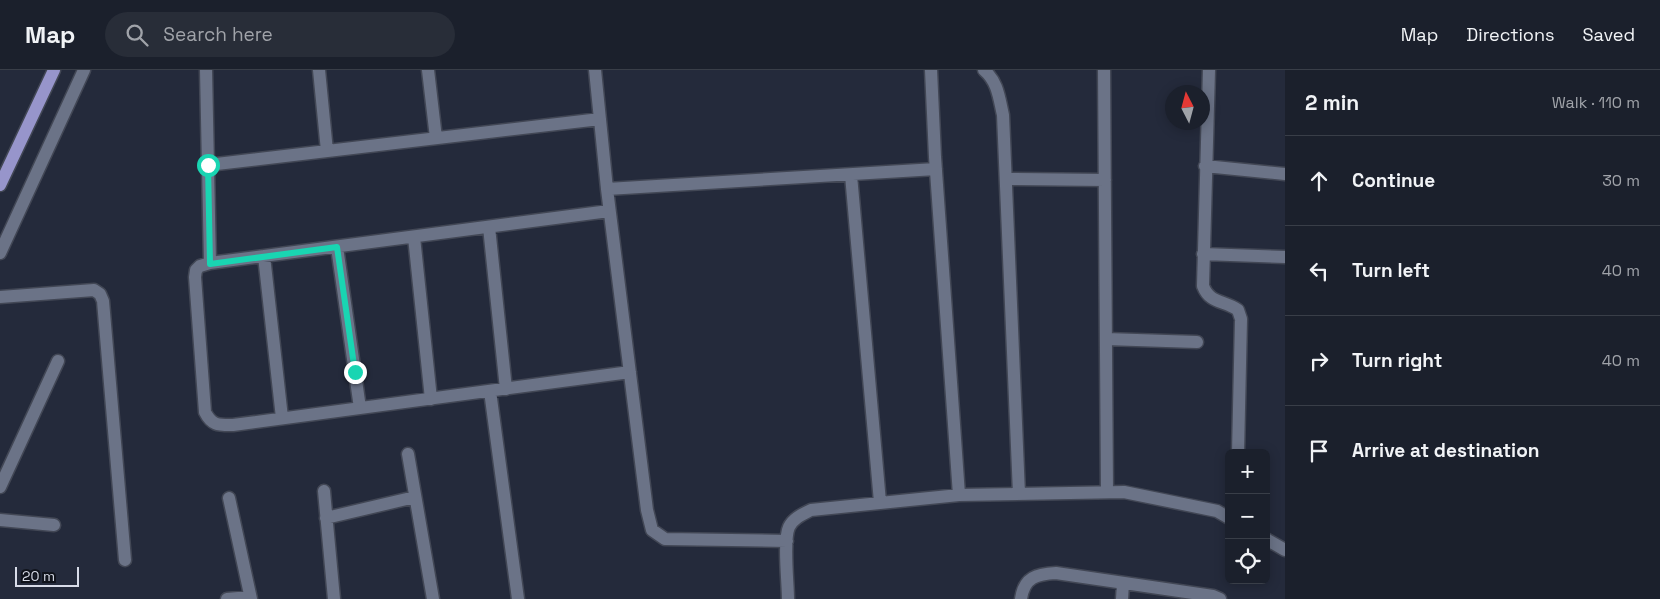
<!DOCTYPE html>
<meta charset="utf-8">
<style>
body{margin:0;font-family:"Space Grotesk",sans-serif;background:#282d38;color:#f1f3f6}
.controls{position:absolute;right:15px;bottom:15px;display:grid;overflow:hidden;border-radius:8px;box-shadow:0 2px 12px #0003}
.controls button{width:45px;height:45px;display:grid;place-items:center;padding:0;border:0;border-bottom:1px solid #393e48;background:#1b202c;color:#f1f3f6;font:25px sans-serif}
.compass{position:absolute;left:1165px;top:15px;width:45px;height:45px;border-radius:50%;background:#1b202c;box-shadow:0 2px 12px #0003;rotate:354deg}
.scale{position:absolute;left:15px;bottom:12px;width:64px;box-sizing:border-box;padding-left:5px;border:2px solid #d8dce8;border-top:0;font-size:14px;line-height:18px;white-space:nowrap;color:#d8dce8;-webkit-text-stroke:4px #10131b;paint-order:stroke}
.stop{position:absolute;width:15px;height:15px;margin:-11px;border:4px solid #19d5b2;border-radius:50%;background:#fff}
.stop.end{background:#19d5b2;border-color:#fff;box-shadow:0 1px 5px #0008}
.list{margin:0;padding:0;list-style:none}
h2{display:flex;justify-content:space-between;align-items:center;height:65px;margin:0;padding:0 20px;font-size:21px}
h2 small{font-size:16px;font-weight:400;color:#a0a3a9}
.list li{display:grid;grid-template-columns:32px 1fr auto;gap:15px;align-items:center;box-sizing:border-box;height:90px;padding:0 20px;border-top:1px solid #393e48}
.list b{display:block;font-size:19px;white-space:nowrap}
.list em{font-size:16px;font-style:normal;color:#a0a3a9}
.icon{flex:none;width:28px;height:28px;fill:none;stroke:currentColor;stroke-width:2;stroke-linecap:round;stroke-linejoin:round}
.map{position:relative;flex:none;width:1285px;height:529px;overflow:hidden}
header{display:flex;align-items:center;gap:30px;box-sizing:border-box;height:70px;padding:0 25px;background:#1b202c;border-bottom:1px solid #393e48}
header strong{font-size:24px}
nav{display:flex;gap:28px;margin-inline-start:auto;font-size:18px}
.search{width:350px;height:45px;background:#282d38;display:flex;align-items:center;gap:12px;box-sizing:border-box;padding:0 18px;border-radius:28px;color:#a0a3a9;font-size:19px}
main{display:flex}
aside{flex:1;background:#1b202c}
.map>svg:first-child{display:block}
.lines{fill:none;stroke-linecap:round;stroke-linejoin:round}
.minor-casing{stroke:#424755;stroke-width:15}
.major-casing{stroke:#424755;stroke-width:15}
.minor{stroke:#6b7387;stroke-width:12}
.major{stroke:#9795cb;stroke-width:12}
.route{stroke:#19d5b2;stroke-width:6}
</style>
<header>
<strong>Map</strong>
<div class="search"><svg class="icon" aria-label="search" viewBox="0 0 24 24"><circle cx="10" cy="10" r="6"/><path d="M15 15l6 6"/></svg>Search here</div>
<nav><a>Map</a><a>Directions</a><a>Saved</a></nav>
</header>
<main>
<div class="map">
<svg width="1285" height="529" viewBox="0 0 1285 529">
<rect width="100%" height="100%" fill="#242a3b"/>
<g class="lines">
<defs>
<path id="minor" d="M 206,0 L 210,193
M 319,0 L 327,81
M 428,0 L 436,68
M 595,0 L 607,119 L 647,440 L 652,460 L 665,469 L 787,471
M 931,0 L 935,87 L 959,425
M 984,0 C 998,12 999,28 1003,45 L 1019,424
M 1104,0 L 1107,422
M 1209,0 L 1203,216 C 1210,234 1224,230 1238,240 L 1241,249 L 1238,383
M 208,95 L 600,49
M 1205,96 L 1285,104
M 851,105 L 880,432
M 1006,109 L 1105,110
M 607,119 L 936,99
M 609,141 L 210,193 L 200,196 L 196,200 L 195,207 L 205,342 C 212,356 219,355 233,355 L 630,302
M 489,157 L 506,319
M 414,167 L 431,329
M 337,177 L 360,338
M 0,183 L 84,0
M 1203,184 L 1285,187
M 264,186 L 282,348
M 0,227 L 94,220 L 100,224 L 103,231 L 125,490
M 1106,269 L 1197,272
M 490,321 L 518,529
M 408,384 L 433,529
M 0,417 L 58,291
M 324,421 L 334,529
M 229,428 L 251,529
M 326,448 L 415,427
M 0,450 L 54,455
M 1266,469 L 1285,480
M 227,529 L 250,527
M 788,529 C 788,513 783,470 789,457 C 793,448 803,444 811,440 L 959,425 L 1124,422 L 1217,441 L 1229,448
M 1021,529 C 1024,507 1037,504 1056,503 L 1213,526 L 1220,529
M 1122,529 L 1123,513"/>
<path id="major" d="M 0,115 L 54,0"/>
</defs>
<use href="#minor" class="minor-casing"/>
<use href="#major" class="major-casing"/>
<use href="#minor" class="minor"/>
<use href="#major" class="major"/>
</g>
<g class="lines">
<path class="route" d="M 208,95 L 210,194 L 337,177 L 355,302"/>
</g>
</svg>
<div class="controls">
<button>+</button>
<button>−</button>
<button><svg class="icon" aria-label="locate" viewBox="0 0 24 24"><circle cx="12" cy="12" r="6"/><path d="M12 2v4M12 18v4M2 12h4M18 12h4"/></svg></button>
</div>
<svg class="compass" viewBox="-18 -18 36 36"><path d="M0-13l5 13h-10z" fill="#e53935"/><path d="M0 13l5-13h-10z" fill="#a0a3a9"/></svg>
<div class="scale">20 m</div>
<div class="stop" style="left:208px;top:95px"></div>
<div class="stop end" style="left:355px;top:302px"></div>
</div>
<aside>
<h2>2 min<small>Walk · 110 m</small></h2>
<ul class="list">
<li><svg class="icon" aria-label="ahead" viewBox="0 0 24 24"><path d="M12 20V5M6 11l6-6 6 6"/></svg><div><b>Continue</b></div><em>30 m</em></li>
<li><svg class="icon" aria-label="left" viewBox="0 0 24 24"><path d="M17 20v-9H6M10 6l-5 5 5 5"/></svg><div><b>Turn left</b></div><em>40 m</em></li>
<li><svg class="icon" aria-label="right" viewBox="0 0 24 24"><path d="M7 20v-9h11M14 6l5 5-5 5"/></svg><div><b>Turn right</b></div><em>40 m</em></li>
<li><svg class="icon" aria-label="arrive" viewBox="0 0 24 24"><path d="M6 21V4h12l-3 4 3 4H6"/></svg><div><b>Arrive at destination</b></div></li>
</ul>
</aside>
</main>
